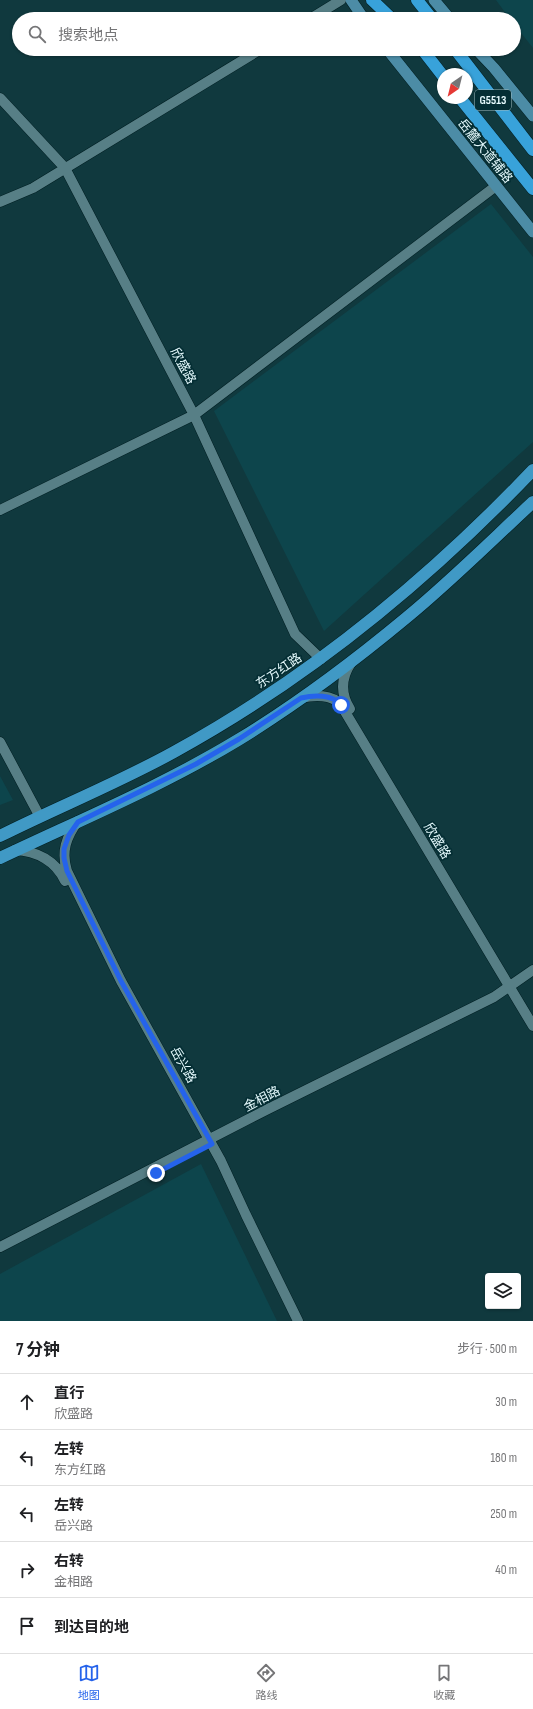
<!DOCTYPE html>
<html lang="zh">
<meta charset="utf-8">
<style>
body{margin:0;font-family:"Sofia Sans Condensed","Noto Sans SC",sans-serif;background:#f6f6f6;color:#202124}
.controls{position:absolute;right:12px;bottom:12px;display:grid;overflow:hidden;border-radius:4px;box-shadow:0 1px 3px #0004}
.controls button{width:36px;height:36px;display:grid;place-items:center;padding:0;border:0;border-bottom:1px solid #e0e0e0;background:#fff;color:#202124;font:20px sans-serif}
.compass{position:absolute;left:437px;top:68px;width:36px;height:36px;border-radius:50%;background:#fff;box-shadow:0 1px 3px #0004;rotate:215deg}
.stop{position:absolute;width:12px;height:12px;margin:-9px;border:3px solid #2563eb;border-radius:50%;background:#fff}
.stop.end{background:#2563eb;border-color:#fff;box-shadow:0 1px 4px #0008}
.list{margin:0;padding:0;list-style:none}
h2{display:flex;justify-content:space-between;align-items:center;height:52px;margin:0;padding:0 16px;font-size:17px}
h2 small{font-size:13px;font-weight:400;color:#757577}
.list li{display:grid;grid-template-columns:26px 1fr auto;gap:12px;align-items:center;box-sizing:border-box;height:56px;padding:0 16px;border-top:1px solid #e0e0e0}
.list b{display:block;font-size:15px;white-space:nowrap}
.list p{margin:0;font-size:13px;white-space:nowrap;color:#757577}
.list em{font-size:13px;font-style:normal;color:#757577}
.icon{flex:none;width:22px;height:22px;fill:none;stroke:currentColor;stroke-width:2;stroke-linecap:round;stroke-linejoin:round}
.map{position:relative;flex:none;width:533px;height:1321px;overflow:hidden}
.search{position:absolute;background:#fff;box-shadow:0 1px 3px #0004;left:12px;right:12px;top:12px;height:44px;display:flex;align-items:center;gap:10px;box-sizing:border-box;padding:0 14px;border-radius:22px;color:#757577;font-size:15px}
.sheet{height:332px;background:#fff}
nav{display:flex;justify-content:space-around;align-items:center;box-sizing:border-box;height:56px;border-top:1px solid #e0e0e0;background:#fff;font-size:11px;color:#757577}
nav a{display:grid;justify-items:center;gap:2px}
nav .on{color:#2563eb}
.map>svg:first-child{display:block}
.built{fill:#0d454c}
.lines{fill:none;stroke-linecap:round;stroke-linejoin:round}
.tertiary-casing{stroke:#011f23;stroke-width:11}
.secondary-casing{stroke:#011f23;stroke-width:12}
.primary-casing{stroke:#011f23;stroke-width:13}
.trunk-casing{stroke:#011f23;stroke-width:13}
.tertiary{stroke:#577f86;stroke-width:10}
.secondary{stroke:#4c8ca6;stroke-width:11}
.primary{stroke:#4099c5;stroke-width:12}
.trunk{stroke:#38a2da;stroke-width:12}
.route{stroke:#2563eb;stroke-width:5}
.labels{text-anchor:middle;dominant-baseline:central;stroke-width:3.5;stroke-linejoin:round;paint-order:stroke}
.shield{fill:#042e34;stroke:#a1bcc0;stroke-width:1}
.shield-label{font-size:12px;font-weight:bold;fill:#e4f9fc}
.street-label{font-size:13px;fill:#e4f9fc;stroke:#042e34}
</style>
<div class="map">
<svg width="533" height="1321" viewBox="0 0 533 1321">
<rect width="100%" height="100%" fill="#10393e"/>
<path class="built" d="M 496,0 L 533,0 L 533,48 L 514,24 L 514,19 L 510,19 Z
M 491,204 L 533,257 L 533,442 L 324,631 L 214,411 Z
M 0,776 L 13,800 L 0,805 Z
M 201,1164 L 277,1321 L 0,1321 L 0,1274 Z"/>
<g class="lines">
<defs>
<path id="tertiary" d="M 310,19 L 341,0
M 0,98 L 65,168 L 194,415 L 295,634 L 321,659
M 0,202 L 33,188 L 261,49
M 0,510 L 194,415 L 496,186
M 301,698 C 314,695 332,694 341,705 L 533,1026
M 350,709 C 340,693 341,678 351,663
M 0,742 L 40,817
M 78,821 C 66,837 61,852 67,871 L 121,981 L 221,1161 L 246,1215 L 298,1321
M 15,850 C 37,851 56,861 65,881
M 0,1247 L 268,1109 L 494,997 L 533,970"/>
<path id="secondary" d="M 351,0 L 364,19
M 434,0 L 450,19
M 387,49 L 533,232
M 476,49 L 494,68 L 533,116"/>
<path id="primary" d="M 0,836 C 58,807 118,783 174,752 C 309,678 427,581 533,470
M 0,858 C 80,820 162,786 238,740 C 297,704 353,662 406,618 C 450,582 491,541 533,502"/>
<path id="trunk" d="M 372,0 L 392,19
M 417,0 L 432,19
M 422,49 L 443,76
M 455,49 L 533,150
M 460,98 L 533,189"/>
</defs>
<use href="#tertiary" class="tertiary-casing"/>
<use href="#secondary" class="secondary-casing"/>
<use href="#primary" class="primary-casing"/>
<use href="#trunk" class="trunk-casing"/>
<use href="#tertiary" class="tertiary"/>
<use href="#secondary" class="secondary"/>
<use href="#primary" class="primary"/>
<use href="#trunk" class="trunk"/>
</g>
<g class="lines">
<path class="route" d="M 156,1173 L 212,1144 L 121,981 L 67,871 L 64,858 L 64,849 L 69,835 L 78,822 L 196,764 L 239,739 L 301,698 C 314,695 332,694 341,705"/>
</g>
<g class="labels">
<rect class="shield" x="475" y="90" width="36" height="20" rx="3"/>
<g class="shield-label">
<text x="493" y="100">G5513</text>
</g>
<g class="street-label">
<text transform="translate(485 151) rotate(51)">岳麓大道辅路</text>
<text transform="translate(183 366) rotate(62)">欣盛路</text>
<text transform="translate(279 671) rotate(-34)">东方红路</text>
<text transform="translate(437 841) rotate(59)">欣盛路</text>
<text transform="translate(183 1065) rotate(61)">岳兴路</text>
<text transform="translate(262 1099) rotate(-27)">金相路</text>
</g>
</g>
</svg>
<div class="controls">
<button><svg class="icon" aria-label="layers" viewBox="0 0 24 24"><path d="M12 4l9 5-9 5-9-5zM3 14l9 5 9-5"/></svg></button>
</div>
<svg class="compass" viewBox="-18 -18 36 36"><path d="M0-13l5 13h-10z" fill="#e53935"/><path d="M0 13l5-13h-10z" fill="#757577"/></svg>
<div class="stop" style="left:341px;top:705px"></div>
<div class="stop end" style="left:156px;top:1173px"></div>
<div class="search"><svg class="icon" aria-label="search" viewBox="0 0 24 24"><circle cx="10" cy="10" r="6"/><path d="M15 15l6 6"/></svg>搜索地点</div>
</div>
<section class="sheet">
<h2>7 分钟<small>步行 · 500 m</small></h2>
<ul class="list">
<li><svg class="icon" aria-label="ahead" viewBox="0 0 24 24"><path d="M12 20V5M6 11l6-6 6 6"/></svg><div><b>直行</b><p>欣盛路</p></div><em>30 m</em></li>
<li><svg class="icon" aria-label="left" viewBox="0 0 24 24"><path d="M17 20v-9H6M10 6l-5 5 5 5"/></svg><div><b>左转</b><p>东方红路</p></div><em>180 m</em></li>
<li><svg class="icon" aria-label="left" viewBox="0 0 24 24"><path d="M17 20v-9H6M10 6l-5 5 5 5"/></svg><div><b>左转</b><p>岳兴路</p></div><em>250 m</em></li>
<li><svg class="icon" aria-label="right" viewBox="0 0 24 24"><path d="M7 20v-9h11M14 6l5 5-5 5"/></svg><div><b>右转</b><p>金相路</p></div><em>40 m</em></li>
<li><svg class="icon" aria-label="arrive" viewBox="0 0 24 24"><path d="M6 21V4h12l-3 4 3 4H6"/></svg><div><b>到达目的地</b></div></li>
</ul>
</section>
<nav>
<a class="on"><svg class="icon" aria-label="map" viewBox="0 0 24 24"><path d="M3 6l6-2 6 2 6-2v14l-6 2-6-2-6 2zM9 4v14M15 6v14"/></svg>地图</a>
<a><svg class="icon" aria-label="directions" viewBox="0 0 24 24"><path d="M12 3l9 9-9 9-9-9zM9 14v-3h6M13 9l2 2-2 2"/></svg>路线</a>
<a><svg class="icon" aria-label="saved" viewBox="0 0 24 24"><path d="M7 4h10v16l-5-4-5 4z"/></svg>收藏</a>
</nav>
